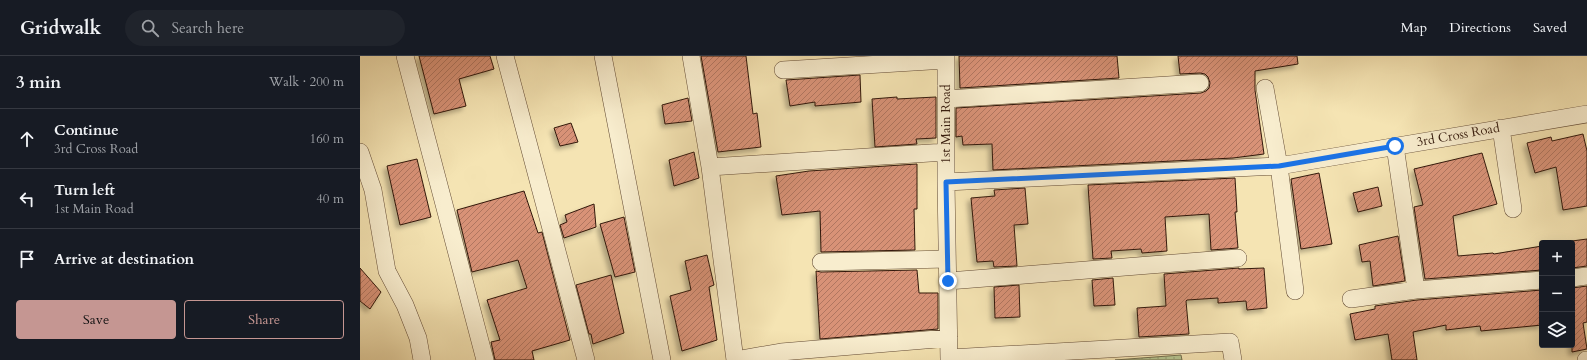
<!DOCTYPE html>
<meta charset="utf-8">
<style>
body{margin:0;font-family:Cardo,serif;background:#20242c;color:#f1f3f6}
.controls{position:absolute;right:12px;bottom:12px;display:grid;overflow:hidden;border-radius:4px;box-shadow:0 4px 16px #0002}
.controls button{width:36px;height:36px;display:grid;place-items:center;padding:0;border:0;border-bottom:1px solid #363941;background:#171b24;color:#f1f3f6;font:20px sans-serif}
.stop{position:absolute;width:12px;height:12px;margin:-9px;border:3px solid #1a73e8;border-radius:50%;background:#fff}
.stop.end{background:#1a73e8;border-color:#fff;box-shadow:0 1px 4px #0008}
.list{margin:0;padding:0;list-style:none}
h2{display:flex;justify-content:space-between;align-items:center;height:52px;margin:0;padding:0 16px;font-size:17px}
h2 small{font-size:13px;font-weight:400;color:#9ea1a6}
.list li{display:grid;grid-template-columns:26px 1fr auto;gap:12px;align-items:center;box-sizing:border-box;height:60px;padding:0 16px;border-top:1px solid #363941}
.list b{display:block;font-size:15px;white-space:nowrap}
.list p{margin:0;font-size:13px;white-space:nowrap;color:#9ea1a6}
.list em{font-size:13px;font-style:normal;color:#9ea1a6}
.actions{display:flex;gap:8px;padding:12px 16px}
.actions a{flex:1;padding:9px 0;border:1px solid #c59692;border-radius:4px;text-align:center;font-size:14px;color:#c59692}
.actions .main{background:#c59692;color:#111}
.icon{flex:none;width:22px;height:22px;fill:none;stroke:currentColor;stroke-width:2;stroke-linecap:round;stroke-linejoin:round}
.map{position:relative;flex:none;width:1227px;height:304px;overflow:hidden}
header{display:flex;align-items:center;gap:24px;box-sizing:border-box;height:56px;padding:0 20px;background:#171b24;border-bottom:1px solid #363941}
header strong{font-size:19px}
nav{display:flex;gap:22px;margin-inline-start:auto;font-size:14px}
.search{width:280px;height:36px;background:#20242c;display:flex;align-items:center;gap:10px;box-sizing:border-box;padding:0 14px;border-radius:22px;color:#9ea1a6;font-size:15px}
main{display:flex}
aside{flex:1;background:#171b24}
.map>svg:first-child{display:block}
.grass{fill:url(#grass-dots);stroke:#746e4e}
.building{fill:url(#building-hatch);stroke:#32180b;filter:url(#shadow)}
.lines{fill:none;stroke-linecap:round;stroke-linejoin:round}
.minor-casing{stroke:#634b35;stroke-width:18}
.minor{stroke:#f8edce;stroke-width:17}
.route{stroke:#1a73e8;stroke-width:5}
.labels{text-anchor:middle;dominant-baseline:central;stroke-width:3;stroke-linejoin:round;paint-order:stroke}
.street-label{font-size:13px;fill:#32180b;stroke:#f8edce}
</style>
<header>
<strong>Gridwalk</strong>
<div class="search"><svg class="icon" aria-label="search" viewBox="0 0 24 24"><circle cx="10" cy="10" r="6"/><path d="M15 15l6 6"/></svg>Search here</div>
<nav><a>Map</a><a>Directions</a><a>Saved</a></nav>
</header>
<main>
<aside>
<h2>3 min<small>Walk · 200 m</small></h2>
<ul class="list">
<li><svg class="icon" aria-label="ahead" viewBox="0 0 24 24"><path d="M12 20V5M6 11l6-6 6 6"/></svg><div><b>Continue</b><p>3rd Cross Road</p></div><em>160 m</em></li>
<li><svg class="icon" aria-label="left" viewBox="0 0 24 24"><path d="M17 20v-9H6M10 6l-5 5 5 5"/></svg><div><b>Turn left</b><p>1st Main Road</p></div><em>40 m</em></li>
<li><svg class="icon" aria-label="arrive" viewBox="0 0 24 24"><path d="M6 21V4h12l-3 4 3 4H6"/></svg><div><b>Arrive at destination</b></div></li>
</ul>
<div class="actions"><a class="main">Save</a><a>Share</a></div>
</aside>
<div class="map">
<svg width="1227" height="304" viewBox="0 0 1227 304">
<defs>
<pattern id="grass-dots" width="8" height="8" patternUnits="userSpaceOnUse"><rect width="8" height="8" fill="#b6c591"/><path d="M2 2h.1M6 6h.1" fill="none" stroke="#9da87c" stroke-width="1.8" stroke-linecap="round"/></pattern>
<pattern id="building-hatch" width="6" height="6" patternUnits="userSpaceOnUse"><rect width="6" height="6" fill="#d89277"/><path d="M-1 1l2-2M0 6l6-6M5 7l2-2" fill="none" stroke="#b07660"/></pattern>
<filter id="shadow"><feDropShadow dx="-3.5" dy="3.5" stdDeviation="2" flood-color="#0004"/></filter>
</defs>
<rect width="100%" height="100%" fill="#f5e4b3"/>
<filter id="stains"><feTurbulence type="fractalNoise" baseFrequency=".005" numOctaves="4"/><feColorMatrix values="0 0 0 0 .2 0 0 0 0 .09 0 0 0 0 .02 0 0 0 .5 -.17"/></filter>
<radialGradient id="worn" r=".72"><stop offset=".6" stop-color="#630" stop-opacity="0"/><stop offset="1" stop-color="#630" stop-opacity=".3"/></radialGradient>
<path class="grass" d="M 821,299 L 822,304 L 755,304 Z"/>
<path class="building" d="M 59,0 L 130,0 L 134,13 L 99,23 L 106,50 L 74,58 Z
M 341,0 L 386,0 L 393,58 L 397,57 L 401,91 L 358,96 Z
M 599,0 L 757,0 L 759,22 L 600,32 Z
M 818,0 L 937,0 L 938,8 L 895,15 L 895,34 L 904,98 L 873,102 L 633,114 L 632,88 L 603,89 L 602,80 L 596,81 L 596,52 L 841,37 L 846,35 L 849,32 L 850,27 L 848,21 L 845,18 L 840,17 L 820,18 Z
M 500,19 L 501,46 L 455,50 L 455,46 L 430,50 L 426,24 Z
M 537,41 L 537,43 L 576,41 L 576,82 L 556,83 L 557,88 L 515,91 L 512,43 Z
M 328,42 L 332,65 L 305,68 L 302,49 Z
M 211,67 L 218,86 L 200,90 L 194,72 Z
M 1223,78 L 1227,95 L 1227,150 L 1203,154 L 1196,111 L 1175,117 L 1167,87 L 1191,81 L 1192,85 Z
M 334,96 L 339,122 L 314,130 L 309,104 Z
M 1122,97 L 1137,148 L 1093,160 L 1098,200 L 1133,197 L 1134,198 L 1182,190 L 1182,214 L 1065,223 L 1054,151 L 1063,149 L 1054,113 Z
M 57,103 L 71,161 L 40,169 L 27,110 Z
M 557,108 L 557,153 L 554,153 L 555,194 L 461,196 L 460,155 L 422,159 L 416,120 L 449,115 Z
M 959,117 L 972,188 L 941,193 L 931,123 Z
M 875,122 L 877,156 L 875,156 L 878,192 L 851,194 L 849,158 L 805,161 L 807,195 L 782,197 L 781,193 L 751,195 L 752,202 L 733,203 L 728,129 Z
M 1018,131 L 1022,150 L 998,156 L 993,137 Z
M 665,132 L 668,168 L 654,169 L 657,210 L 634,211 L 633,205 L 617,206 L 611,142 L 635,140 L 634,134 Z
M 164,135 L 178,177 L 182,176 L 210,284 L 172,295 L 174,304 L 135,304 L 131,286 L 140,284 L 127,244 L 167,232 L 158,204 L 112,216 L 97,154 Z
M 234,148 L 236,171 L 204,182 L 200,169 L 207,166 L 205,159 Z
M 264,161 L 275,216 L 255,221 L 240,168 Z
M 1038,180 L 1045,225 L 1013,230 L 1010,205 L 1002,206 L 999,189 Z
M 1227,183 L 1227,210 L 1212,212 L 1212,185 Z
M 347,199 L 354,229 L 349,231 L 357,284 L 322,295 L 310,240 L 331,234 L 325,205 Z
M 0,212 L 21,236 L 10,253 L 0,245 Z
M 879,212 L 879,213 L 904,212 L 907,252 L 887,254 L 886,245 L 858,247 L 858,242 L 827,244 L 826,245 L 829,278 L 779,281 L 777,252 L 806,250 L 804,218 Z
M 557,214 L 559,237 L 578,237 L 578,273 L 460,283 L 456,215 L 461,216 Z
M 251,219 L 264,277 L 233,288 L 231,278 L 229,278 L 216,229 Z
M 753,222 L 755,249 L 734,250 L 732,224 Z
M 659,229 L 660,261 L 635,262 L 634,231 Z
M 1227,230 L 1227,266 L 1223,267 L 1227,293 L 1212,296 L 1212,232 Z
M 1182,234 L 1182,269 L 1121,275 L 1120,270 L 1086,274 L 1086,269 L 1053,276 L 1057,304 L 1032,304 L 1028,278 L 995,284 L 990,258 L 1015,253 L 1015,250 L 1057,244 Z"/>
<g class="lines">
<defs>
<path id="minor" d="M 45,0 L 125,304
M 145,0 L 226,304
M 243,0 L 302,304
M 331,0 L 350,111 L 375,304 L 421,296 L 589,282
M 586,0 L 586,126 L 589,304
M 423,14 L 586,4
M 905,32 L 919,110 L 935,235
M 586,43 L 840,27
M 1141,72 L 1153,153
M 1035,90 L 1056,234
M 0,96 L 13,134 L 27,215 L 45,249 L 58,282 L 62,304
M 350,111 L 586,96
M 586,126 L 919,110 L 1227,58
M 461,206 L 587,203
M 1212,222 L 1227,220
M 588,225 L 878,202
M 991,243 L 1056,234 L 1182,224
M 590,302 L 870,286 L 873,304
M 1226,304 L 1227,304"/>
</defs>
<use href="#minor" class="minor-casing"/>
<use href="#minor" class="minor"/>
</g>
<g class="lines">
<path class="route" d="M 588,225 L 586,126 L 919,110 L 1035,90"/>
</g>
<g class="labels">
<g class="street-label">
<text transform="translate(586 68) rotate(-90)">1st Main Road</text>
<text transform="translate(1098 79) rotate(-10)">3rd Cross Road</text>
</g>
</g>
<rect width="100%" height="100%" filter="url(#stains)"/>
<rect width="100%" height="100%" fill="url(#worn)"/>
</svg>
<div class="controls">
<button>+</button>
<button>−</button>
<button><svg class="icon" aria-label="layers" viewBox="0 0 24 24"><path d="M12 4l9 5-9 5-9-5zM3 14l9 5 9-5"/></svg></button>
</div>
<div class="stop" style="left:1035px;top:90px"></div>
<div class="stop end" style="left:588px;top:225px"></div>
</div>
</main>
